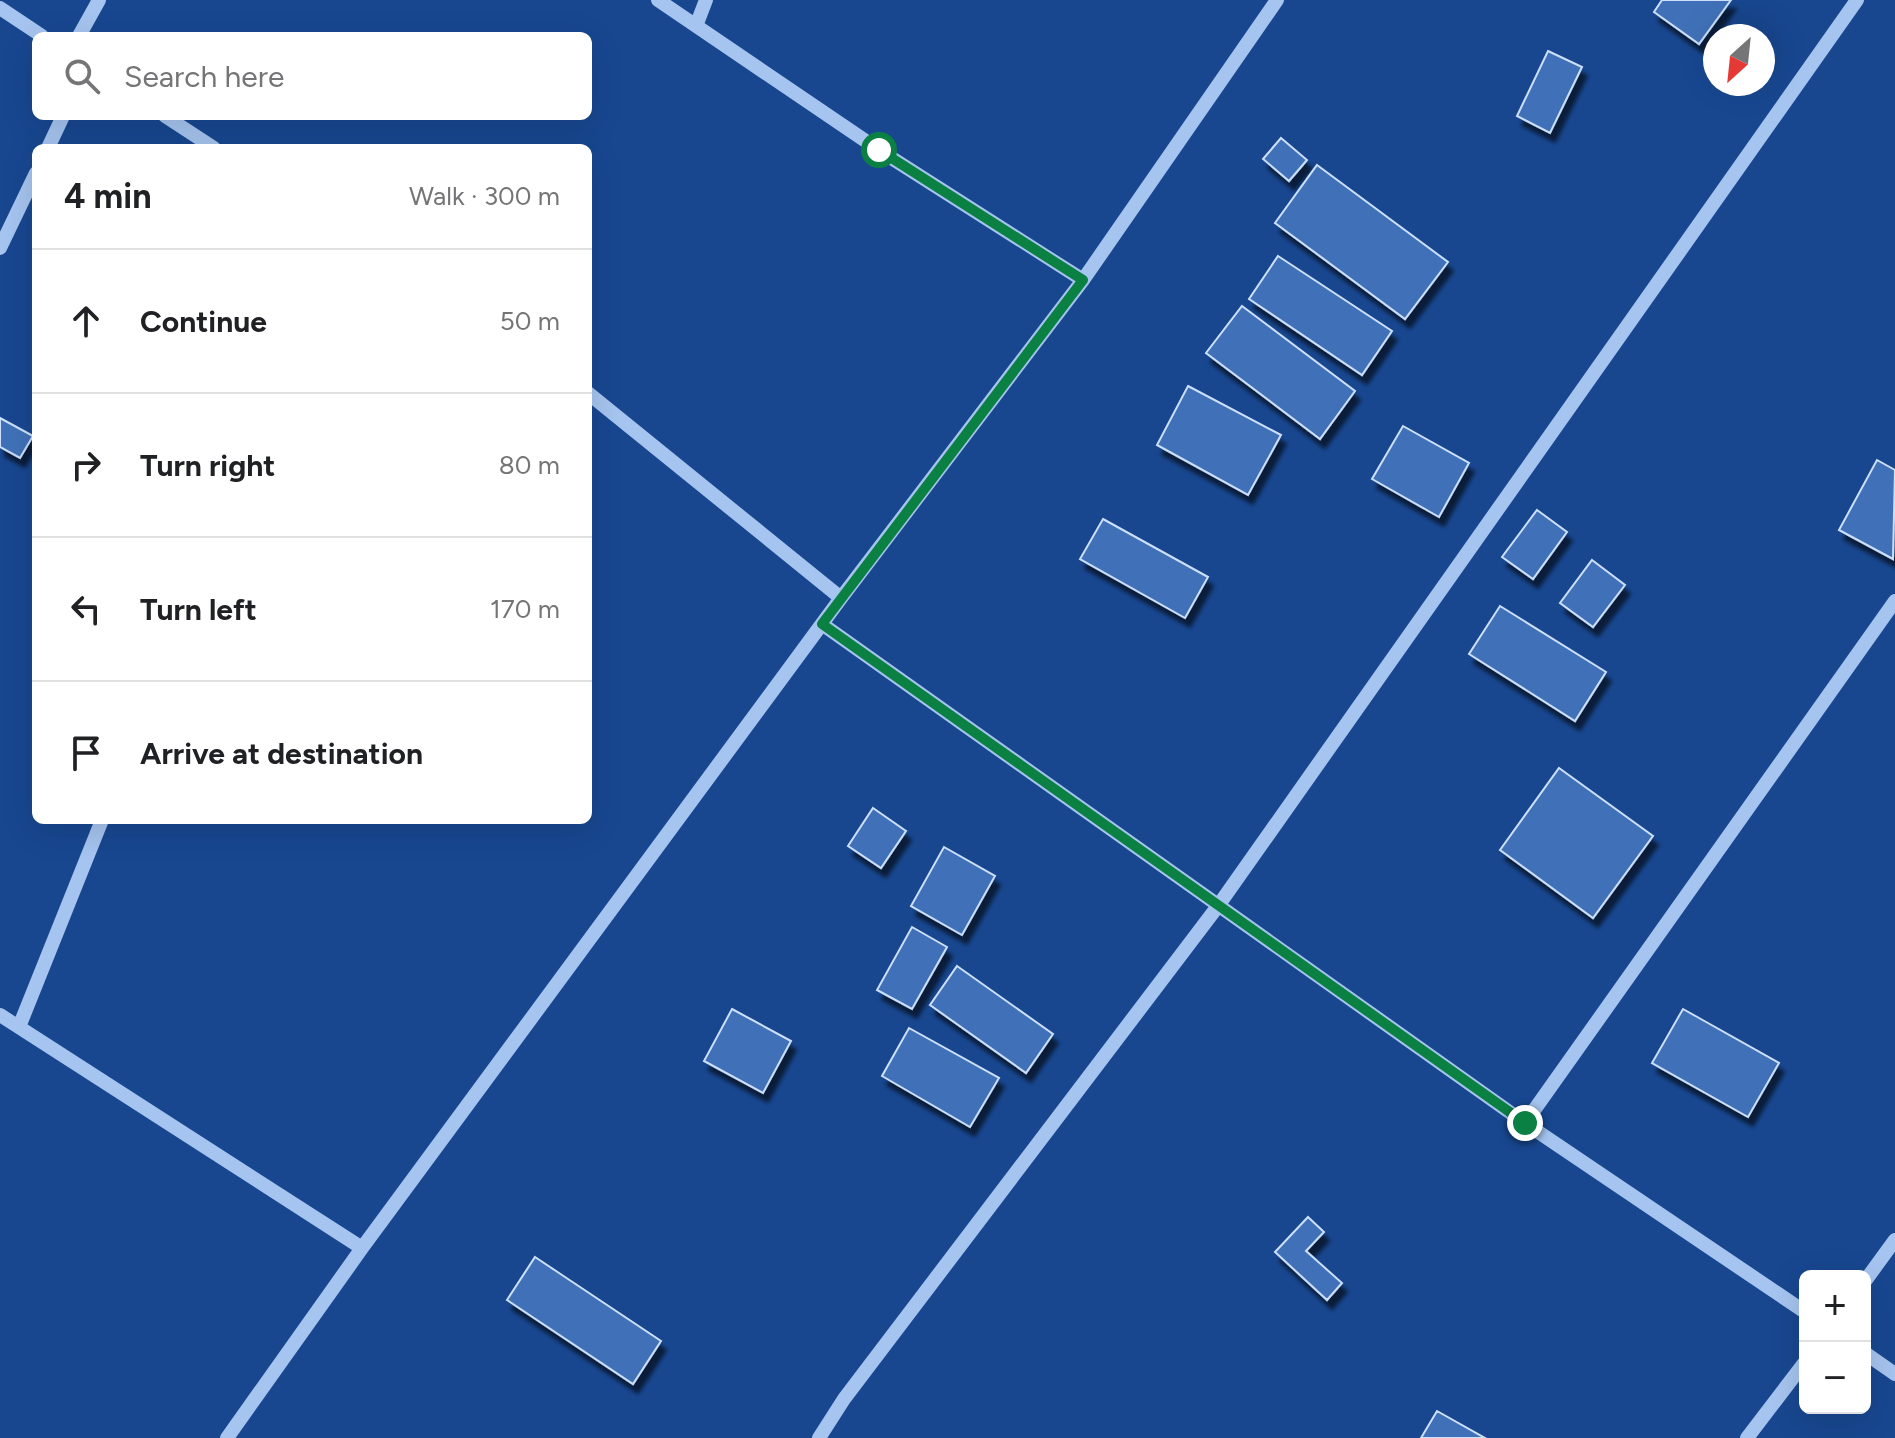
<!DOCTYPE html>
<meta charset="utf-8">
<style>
body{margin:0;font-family:Figtree,sans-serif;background:#f2f2f2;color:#202124}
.controls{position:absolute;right:24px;bottom:24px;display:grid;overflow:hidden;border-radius:12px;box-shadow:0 8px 32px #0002}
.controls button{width:72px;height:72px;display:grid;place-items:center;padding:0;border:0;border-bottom:2px solid #e0e0e0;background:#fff;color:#202124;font:40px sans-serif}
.compass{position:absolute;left:1703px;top:24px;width:72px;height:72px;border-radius:50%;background:#fff;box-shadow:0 8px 32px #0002;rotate:207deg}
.stop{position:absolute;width:24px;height:24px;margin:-18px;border:6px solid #0b8043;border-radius:50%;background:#fff}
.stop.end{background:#0b8043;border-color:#fff;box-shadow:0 2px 8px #0008}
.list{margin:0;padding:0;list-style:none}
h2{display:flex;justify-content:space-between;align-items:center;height:104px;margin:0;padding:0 32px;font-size:34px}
h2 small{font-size:26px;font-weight:400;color:#757577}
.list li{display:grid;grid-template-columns:52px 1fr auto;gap:24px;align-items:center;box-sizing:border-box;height:144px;padding:0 32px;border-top:2px solid #e0e0e0}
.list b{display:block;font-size:30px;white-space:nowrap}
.list em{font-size:26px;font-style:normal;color:#757577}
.icon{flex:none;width:44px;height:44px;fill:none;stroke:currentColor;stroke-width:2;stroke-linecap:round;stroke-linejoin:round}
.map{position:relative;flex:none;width:1895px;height:1438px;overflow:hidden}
.search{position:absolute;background:#fff;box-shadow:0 8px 32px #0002;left:32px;top:32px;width:560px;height:88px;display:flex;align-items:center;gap:20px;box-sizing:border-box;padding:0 28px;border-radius:12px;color:#757577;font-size:30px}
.panel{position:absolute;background:#fff;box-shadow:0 8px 32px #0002;left:32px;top:144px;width:560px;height:680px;border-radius:12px}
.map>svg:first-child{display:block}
.building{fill:#4071b8;stroke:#ccdffb;stroke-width:2;filter:url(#shadow)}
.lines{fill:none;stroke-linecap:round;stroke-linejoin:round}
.minor{stroke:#a5c4ef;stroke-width:14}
.route{stroke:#0b8043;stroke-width:10}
</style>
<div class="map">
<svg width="1895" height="1438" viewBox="0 0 1895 1438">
<defs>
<filter id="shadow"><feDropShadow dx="5" dy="9" stdDeviation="2" flood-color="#0009"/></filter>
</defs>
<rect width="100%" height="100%" fill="#184790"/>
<path class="building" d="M 1662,0 L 1731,0 L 1699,44 L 1654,12 Z
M 1548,51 L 1582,67 L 1550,133 L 1517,116 Z
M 1281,138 L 1307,160 L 1289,181 L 1263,159 Z
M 1317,165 L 1448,262 L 1405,319 L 1275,223 Z
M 1278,256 L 1392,331 L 1362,375 L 1249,299 Z
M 1242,306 L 1355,391 L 1320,439 L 1206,353 Z
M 1188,386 L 1281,435 L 1248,495 L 1157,445 Z
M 0,418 L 33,436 L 20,458 L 0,447 Z
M 1403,426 L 1469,463 L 1439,517 L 1372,479 Z
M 1877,460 L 1895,470 L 1893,559 L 1839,530 Z
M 1537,510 L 1567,532 L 1533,579 L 1502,557 Z
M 1103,519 L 1208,577 L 1185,618 L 1080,559 Z
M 1592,560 L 1625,585 L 1593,627 L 1560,603 Z
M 1500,606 L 1606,672 L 1575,721 L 1469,654 Z
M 1559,768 L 1653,836 L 1593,918 L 1500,850 Z
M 873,808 L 906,831 L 881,868 L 848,846 Z
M 944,847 L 995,876 L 962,935 L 911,906 Z
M 912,927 L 947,947 L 912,1009 L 877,990 Z
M 957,966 L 1053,1034 L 1026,1073 L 930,1005 Z
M 732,1009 L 791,1041 L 763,1093 L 704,1061 Z
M 1683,1009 L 1779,1063 L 1748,1117 L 1652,1063 Z
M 909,1028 L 999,1078 L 970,1127 L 882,1076 Z
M 1308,1217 L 1324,1232 L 1306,1251 L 1342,1283 L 1327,1300 L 1275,1252 Z
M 535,1257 L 661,1341 L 633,1384 L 507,1300 Z
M 1437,1411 L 1485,1438 L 1421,1438 Z"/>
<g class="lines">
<path class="minor" d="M 658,0 L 879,150 L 1083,280
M 0,8 L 42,36
M 696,26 L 706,0
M 79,36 L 99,0
M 165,116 L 214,148
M 48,148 L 63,116
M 0,248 L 36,173
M 588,393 L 841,598
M 822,624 L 1525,1123 L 1805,1312
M 0,1015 L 362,1248
M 19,1027 L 102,820
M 1525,1123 L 1895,601
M 1865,1281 L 1895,1240
M 1865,1353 L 1895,1374
M 227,1438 L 362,1248 L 841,598 L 1083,280 L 1277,0
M 819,1438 L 844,1399 L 1218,906 L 1857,0
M 1747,1438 L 1805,1362"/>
</g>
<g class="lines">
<path class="route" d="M 879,150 L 1083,280 L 822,624 L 1525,1123"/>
</g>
</svg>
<div class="controls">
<button>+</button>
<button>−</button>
</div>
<svg class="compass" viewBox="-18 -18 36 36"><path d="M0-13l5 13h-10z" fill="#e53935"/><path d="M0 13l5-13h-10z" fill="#757577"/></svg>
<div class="stop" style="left:879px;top:150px"></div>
<div class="stop end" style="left:1525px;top:1123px"></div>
<div class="search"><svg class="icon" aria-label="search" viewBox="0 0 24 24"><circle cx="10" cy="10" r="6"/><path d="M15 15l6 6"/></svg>Search here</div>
<section class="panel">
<h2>4 min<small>Walk · 300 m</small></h2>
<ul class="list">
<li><svg class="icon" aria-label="ahead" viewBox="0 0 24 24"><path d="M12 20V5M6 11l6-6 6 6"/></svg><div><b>Continue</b></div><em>50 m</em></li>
<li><svg class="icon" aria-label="right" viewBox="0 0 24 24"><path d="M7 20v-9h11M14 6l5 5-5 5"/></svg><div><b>Turn right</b></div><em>80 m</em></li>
<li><svg class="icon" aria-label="left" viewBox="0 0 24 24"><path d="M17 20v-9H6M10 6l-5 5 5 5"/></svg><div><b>Turn left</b></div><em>170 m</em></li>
<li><svg class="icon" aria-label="arrive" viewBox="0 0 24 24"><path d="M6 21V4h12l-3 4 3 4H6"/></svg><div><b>Arrive at destination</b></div></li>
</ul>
</section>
</div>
